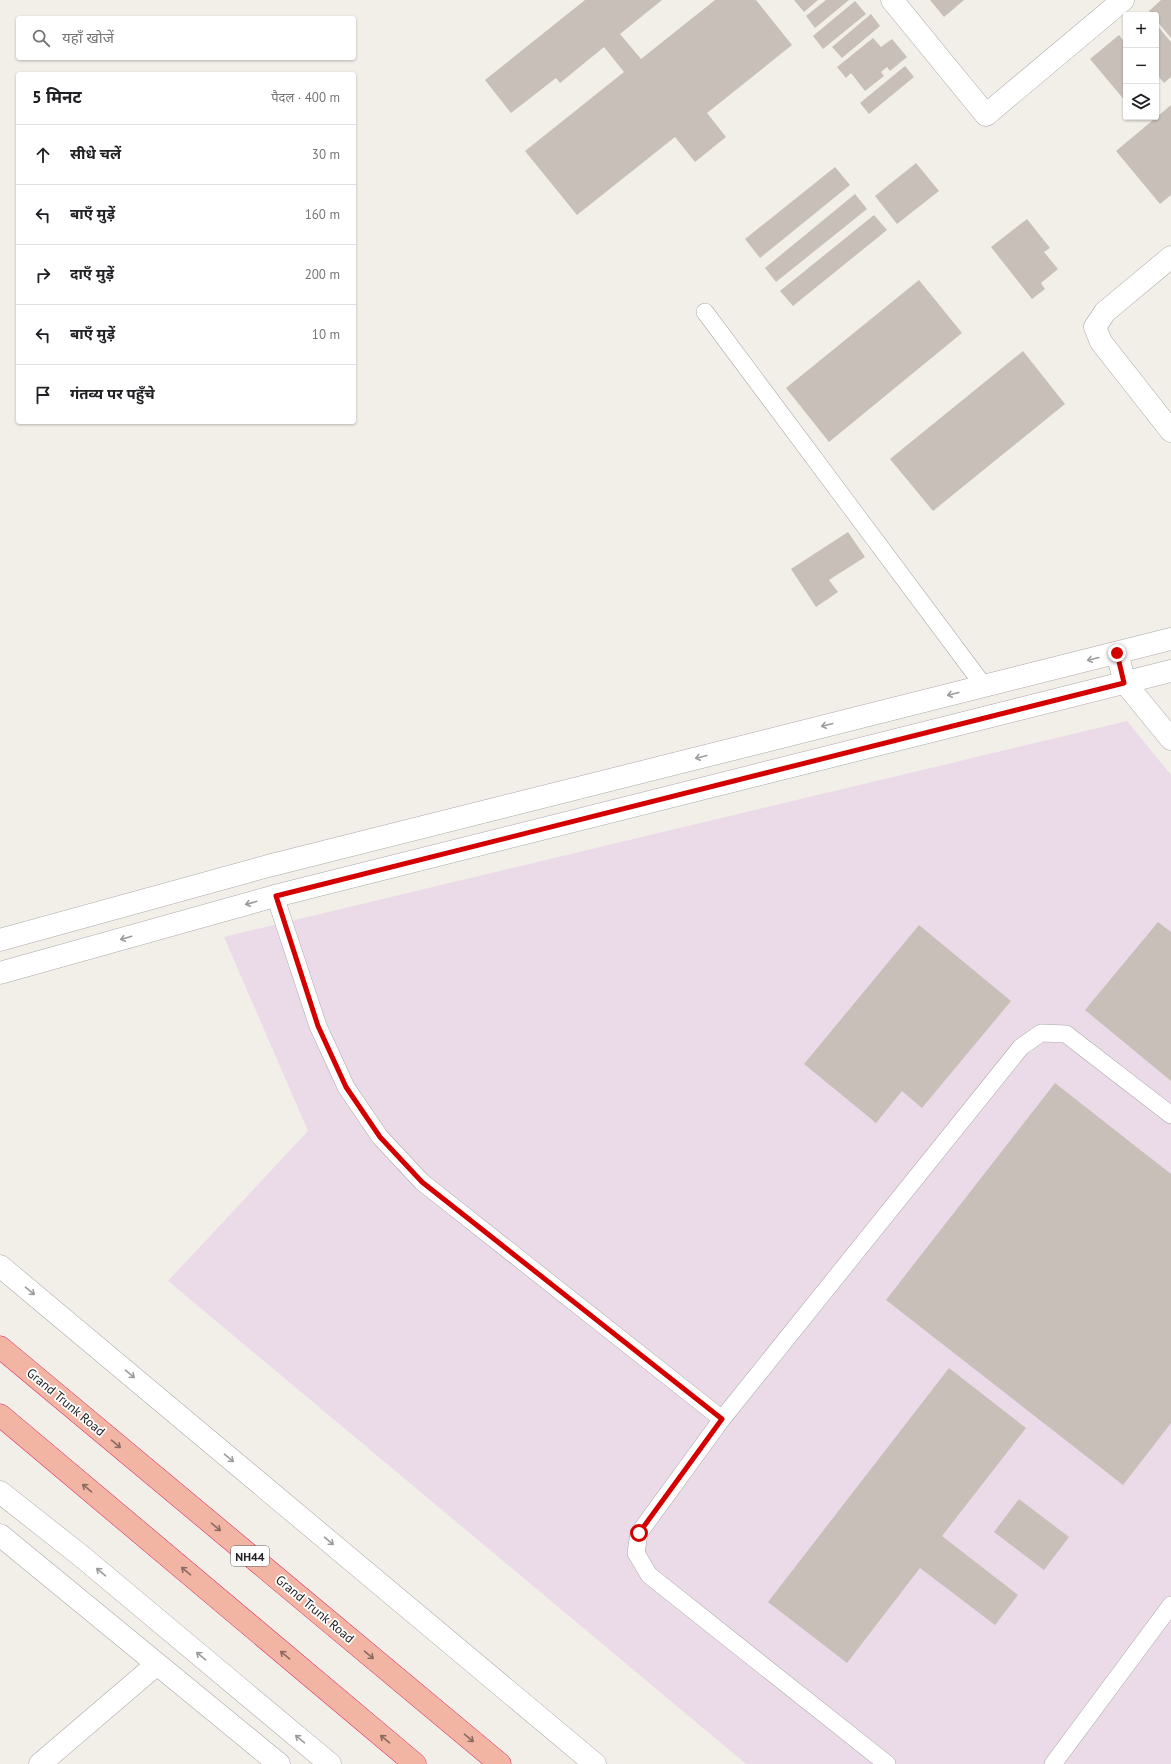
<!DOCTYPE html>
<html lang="hi">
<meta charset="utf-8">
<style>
body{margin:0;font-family:"PT Sans","Noto Sans Devanagari",sans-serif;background:#f2f2f2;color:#202124}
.controls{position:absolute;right:12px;top:12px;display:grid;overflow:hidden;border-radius:4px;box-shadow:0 1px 3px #0004}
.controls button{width:36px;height:36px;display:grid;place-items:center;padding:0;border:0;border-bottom:1px solid #e0e0e0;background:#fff;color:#202124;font:20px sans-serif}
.stop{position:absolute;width:12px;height:12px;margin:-9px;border:3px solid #d40000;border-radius:50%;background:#fff}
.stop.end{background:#d40000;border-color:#fff;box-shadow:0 1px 4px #0008}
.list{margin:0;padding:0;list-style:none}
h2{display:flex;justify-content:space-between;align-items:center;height:52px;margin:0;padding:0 16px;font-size:17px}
h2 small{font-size:13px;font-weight:400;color:#757577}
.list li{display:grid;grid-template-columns:26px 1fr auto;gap:12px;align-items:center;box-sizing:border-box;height:60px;padding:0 16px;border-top:1px solid #e0e0e0}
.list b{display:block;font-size:15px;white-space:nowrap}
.list em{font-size:13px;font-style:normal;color:#757577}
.icon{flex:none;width:22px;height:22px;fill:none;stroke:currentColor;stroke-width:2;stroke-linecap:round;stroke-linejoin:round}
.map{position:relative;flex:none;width:1171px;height:1764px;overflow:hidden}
.search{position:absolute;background:#fff;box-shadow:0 1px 3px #0004;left:16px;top:16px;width:340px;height:44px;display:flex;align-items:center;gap:10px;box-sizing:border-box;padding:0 14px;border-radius:4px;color:#757577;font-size:15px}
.panel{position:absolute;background:#fff;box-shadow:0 1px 3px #0004;left:16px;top:72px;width:340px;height:352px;border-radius:4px}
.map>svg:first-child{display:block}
.industrial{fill:#ebdbe8}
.building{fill:#c7bfb8}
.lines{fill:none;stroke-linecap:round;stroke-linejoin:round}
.service-casing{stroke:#a9a9a9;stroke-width:18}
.minor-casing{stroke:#a9a9a9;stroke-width:23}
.tertiary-casing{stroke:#a9a9a9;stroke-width:23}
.trunk-casing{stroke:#dc2a67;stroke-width:23}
.service{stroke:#fff;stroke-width:17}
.minor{stroke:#fff;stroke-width:22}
.tertiary{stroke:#fff;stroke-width:22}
.trunk{stroke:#f2b4a3;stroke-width:22}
.oneway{stroke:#9c9c9c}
.oneway2{stroke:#8a6b62}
.route{stroke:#d40000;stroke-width:5}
.labels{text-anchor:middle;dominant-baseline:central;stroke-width:3.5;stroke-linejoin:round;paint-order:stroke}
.shield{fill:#fff;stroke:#646464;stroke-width:1}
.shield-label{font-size:12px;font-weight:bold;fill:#222}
.street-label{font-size:13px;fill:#222;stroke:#fff}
</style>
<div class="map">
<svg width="1171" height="1764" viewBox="0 0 1171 1764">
<rect width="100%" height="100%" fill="#f2efe9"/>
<path class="industrial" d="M 1127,721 L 1171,775 L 1171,1764 L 746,1764 L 168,1281 L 308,1131 L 224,937 Z"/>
<path class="building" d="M 585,0 L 662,0 L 620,34 L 641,59 L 715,0 L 756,0 L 792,45 L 707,113 L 726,137 L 695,162 L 675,137 L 577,215 L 525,151 L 624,72 L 604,47 L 560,83 L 556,78 L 511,113 L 485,80 Z
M 794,0 L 818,0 L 804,12 Z
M 826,0 L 849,0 L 815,28 L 806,16 Z
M 930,0 L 964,0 L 944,17 Z
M 1161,0 L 1171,0 L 1171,38 L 1156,20 L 1156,15 L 1152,15 L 1149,11 Z
M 855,1 L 866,14 L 823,49 L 813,36 Z
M 871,14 L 880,26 L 842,58 L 832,47 Z
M 1156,24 L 1171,42 L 1171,77 L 1164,83 L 1156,73 Z
M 1119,35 L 1126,44 L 1126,102 L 1090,59 Z
M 873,38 L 881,47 L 892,39 L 907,57 L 890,71 L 887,67 L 881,72 L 884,76 L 865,91 L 851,73 L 846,78 L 837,67 Z
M 905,66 L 914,77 L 869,114 L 860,103 Z
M 1171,105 L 1171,195 L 1160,204 L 1116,151 Z
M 916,163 L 939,191 L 897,224 L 875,196 Z
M 835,167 L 850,185 L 760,258 L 745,239 Z
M 855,194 L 867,209 L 776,282 L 765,268 Z
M 874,215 L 887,230 L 793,306 L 780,291 Z
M 1027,219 L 1050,248 L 1044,252 L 1058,269 L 1041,283 L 1045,289 L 1032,299 L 991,247 Z
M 919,280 L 962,333 L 829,442 L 786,388 Z
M 1023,351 L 1065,404 L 933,511 L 890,459 Z
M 848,532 L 865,557 L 829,580 L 838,592 L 816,607 L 791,569 Z
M 1158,922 L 1171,932 L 1171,1081 L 1085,1010 Z
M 919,925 L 1011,1001 L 922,1108 L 902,1091 L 876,1123 L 804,1064 Z
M 1055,1083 L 1171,1174 L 1171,1423 L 1123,1485 L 886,1300 Z
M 949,1368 L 1026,1428 L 942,1536 L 1018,1595 L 995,1625 L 920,1568 L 847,1663 L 768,1602 Z
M 1019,1499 L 1069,1537 L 1044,1570 L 994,1532 Z"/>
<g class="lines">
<defs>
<path id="service" d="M 705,312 L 984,686
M 275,896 L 318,1026 L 346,1087 L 380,1137 L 422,1182 L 722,1419
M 887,1764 L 649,1575 L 636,1553 L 639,1533 L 722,1419 L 1021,1047 L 1041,1033 L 1066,1034 L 1171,1115
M 1053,1764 L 1171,1605"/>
<path id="minor" d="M 892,0 L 986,115 L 1123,0
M 1171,257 L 1105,312 L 1095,327 L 1101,342 L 1171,431
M 1117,653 L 1125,683 L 1171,739
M 0,1535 L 279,1764
M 40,1764 L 157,1664"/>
<path id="tertiary" d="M 0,940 L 268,866 L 1171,639
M 0,973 L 275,896 L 1171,671
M 0,1266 L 595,1764
M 0,1492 L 80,1555 L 330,1764"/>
<path id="trunk" d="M 0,1347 L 500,1764
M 0,1415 L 415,1764"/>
</defs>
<use href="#service" class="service-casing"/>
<use href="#minor" class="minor-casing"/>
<use href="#tertiary" class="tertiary-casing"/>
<use href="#trunk" class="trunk-casing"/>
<use href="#service" class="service"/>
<use href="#minor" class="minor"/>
<use href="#tertiary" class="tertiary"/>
<use href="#trunk" class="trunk"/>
</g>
<defs><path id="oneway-shaft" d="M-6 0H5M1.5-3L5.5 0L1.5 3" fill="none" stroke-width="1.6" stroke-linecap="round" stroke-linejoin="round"/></defs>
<g class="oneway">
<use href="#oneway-shaft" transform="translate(1093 659) rotate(166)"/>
<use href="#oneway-shaft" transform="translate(953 694) rotate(166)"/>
<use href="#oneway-shaft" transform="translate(827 725) rotate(166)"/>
<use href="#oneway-shaft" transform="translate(701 757) rotate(166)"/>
<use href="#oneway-shaft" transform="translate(251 903) rotate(164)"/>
<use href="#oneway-shaft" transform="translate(126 938) rotate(164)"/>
<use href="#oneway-shaft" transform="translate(30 1291) rotate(40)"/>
<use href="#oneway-shaft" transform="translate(130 1374) rotate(40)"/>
<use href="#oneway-shaft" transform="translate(229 1458) rotate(40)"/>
<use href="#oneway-shaft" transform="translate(329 1541) rotate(40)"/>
<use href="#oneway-shaft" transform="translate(101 1572) rotate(-140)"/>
<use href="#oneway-shaft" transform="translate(201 1656) rotate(-140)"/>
<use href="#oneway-shaft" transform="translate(300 1739) rotate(-140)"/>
</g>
<g class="oneway2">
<use href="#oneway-shaft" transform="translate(116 1444) rotate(40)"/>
<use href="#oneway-shaft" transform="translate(87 1488) rotate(-140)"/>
<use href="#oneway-shaft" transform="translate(216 1527) rotate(40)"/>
<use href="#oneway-shaft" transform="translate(186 1571) rotate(-140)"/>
<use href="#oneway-shaft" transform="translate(285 1655) rotate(-140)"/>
<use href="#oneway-shaft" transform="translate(369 1655) rotate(40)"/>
<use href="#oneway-shaft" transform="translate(469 1738) rotate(40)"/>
<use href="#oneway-shaft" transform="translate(385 1739) rotate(-140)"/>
</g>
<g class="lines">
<path class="route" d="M 639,1533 L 722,1419 L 422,1182 L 380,1137 L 346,1087 L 318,1026 L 276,896 L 1124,683 L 1117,653"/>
</g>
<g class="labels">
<rect class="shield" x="231" y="1546" width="38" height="20" rx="3"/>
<g class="shield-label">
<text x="250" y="1556">NH44</text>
</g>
<g class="street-label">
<text transform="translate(66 1402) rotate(40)">Grand Trunk Road</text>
<text transform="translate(315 1609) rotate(40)">Grand Trunk Road</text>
</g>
</g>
</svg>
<div class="controls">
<button>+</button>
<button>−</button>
<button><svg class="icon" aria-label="layers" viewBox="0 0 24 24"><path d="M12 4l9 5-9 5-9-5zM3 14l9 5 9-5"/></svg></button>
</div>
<div class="stop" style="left:639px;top:1533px"></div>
<div class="stop end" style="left:1117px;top:653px"></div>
<div class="search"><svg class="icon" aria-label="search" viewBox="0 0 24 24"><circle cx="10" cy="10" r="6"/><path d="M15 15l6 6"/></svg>यहाँ खोजें</div>
<section class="panel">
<h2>5 मिनट<small>पैदल · 400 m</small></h2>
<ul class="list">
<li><svg class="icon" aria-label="ahead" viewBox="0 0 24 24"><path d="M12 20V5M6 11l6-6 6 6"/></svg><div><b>सीधे चलें</b></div><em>30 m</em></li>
<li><svg class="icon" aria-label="left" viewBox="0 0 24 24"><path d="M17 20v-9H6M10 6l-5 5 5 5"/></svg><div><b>बाएँ मुड़ें</b></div><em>160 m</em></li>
<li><svg class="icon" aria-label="right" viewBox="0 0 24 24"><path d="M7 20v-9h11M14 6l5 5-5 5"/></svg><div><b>दाएँ मुड़ें</b></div><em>200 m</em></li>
<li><svg class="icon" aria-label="left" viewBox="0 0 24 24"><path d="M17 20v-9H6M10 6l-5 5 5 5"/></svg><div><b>बाएँ मुड़ें</b></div><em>10 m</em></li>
<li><svg class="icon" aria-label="arrive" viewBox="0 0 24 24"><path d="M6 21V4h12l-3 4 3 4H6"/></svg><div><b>गंतव्य पर पहुँचे</b></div></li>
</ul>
</section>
</div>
